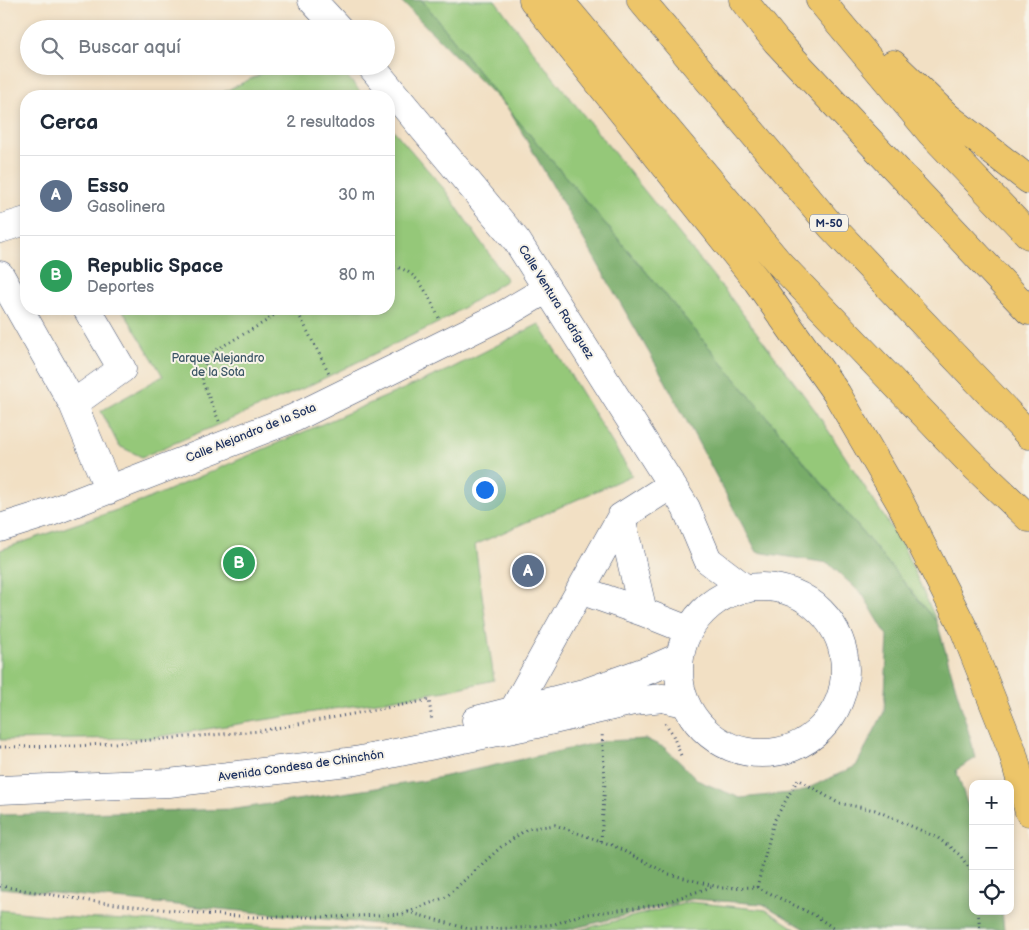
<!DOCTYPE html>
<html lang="es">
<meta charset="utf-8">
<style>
body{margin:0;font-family:"Balsamiq Sans",sans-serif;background:#f2f2f3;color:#1f2937}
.controls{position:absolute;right:15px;bottom:15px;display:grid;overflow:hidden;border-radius:10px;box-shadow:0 2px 8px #0003}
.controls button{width:45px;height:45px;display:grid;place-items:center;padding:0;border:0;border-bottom:1px solid #e0e1e3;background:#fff;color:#1f2937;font:25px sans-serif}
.you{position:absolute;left:484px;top:489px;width:18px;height:18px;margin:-12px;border:4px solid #fff;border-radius:50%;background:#1a73e8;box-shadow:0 0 0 8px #1a73e833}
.badge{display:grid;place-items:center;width:32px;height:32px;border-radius:50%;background:#ea580c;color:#fff;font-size:16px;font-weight:700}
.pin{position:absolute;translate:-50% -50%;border:2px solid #fff;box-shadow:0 1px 5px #0006}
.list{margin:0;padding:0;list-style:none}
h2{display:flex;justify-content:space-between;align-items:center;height:65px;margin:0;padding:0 20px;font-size:21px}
h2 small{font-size:16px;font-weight:400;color:#747a83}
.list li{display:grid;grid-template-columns:32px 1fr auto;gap:15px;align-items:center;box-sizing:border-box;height:80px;padding:0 20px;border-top:1px solid #e0e1e3}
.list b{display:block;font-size:19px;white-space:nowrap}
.list p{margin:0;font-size:16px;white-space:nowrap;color:#747a83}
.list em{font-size:16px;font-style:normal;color:#747a83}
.icon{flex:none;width:28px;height:28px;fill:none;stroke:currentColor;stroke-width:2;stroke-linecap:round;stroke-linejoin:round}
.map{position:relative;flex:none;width:1029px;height:930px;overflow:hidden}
.search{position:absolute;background:#fff;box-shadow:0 2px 8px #0003;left:20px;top:20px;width:375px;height:55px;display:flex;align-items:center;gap:12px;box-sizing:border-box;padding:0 18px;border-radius:28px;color:#747a83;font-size:19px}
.panel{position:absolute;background:#fff;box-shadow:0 2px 8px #0003;left:20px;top:90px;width:375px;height:225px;border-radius:20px}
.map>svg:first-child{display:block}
.green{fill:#95c879;stroke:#587c6c}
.forest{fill:#78ac69;stroke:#4a6e64}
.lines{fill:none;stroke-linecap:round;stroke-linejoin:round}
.minor-casing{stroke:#3b4a6d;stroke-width:29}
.highway-casing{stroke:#3b4a6d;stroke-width:29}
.path{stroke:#3b4a6d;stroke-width:3;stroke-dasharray:1 4;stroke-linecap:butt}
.minor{stroke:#fff;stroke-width:28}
.highway{stroke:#edc569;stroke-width:28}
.labels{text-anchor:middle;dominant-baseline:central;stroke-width:4;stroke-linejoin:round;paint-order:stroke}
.shield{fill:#f7f3e8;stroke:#5d6a87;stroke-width:1}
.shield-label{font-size:11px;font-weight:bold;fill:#1b2f5e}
.street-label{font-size:12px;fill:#1b2f5e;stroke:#f7f3e8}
.park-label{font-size:12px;fill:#3a5565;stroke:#f7f3e8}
</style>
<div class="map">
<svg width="1029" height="930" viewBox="0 0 1029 930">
<rect width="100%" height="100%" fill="#f7f3e8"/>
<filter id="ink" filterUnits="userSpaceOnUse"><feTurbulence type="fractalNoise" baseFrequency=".02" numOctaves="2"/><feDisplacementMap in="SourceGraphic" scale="10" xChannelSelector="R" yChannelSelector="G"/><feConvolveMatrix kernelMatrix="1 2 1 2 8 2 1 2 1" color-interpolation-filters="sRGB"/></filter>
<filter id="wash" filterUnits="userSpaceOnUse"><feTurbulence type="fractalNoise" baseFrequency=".0096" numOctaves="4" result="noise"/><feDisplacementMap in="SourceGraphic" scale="20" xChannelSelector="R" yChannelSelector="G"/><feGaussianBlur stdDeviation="1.12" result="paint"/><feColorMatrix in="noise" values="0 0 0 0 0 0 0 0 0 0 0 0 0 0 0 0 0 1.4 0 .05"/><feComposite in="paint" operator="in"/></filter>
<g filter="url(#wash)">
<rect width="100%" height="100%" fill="#f2e0c4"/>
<path class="green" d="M 422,0 L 495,0 L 541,62 L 730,297 L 815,410 L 903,546 L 937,622 L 664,293 L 509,110 Z
M 278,66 L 338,66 L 364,96 L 215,96 Z
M 389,125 L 445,190 L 507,280 L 442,321 L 304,388 L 142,457 L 119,446 L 101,411 L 163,376 L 122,309 L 389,309 Z
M 539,324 L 632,475 L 475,545 L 494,680 L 446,691 L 150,738 L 0,740 L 0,550 L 143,501 L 450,369 Z
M 690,902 L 766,910 L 797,930 L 579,930 Z
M 0,910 L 77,918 L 383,930 L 0,930 Z"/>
<path class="forest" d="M 400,0 L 422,0 L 509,110 L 664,293 L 937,622 L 976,758 L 956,770 L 973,821 L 973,911 L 1002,911 L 1004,930 L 807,930 L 763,904 L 692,899 L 567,930 L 439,930 L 0,888 L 0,815 L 236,809 L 423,781 L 605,741 L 646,739 L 665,748 L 699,781 L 740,798 L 800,792 L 856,766 L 884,712 L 888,637 L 863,595 L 828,563 L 757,552 L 662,375 L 509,110 Z"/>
</g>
<g filter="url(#ink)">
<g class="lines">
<defs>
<path id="minor" d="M 312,0 L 339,29
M 371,66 L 517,241 L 686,508 L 708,560 L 746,589
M 0,229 L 26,221
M 0,275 L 73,404 L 109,490
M 73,404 L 122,369 L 87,309
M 671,485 L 621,517 L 643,612 L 688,630
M 0,528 L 51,512 L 294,418 L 503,315 L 547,289
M679 670a83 83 0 1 1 166 0a83 83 0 1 1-166 0Z
M 580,590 L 643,612
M 514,709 L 621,517
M 476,720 L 587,692 L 654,668 L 679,657
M 0,790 L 169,783 L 356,761 L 537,724 L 634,701 L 663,698 L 685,703"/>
<path id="highway" d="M 533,0 L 757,281 L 837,394 L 901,504 L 964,629 L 1012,750 L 1029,812
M 559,0 L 779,263 L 969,461 L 1029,518
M 641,0 L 831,226 L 1029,435
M 743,0 L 776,41 L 1029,311
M 820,0 L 931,133 L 1029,235
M 893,64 L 948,117 L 1029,180"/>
</defs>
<use href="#minor" class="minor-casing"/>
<use href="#highway" class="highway-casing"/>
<path class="path" d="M 389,266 C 419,268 428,296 440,320
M 296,309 L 330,375
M 219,421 L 202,381 L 204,367 L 208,357 L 216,350 L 268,320 L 281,309
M 665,723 L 672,733 L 682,758
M 0,747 L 78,746 L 260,731 L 429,700 L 432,721
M 601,841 L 605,782 L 602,732
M 0,886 L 89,901 L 206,914 L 253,917 L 331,917 L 403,914 L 446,897 L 501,847 L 527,829 L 555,825 L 612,845 L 669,874 L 722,888 L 757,887 L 816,916 L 836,930
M 757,887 L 774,821 L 798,779 L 838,803 L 875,810 L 938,838 L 960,855 L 973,874
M 978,911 L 980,930
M 408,912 L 469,929 L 520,928 L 555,924 L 580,915 L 657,905 L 714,886"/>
<use href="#minor" class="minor"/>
<use href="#highway" class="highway"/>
</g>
</g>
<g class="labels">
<rect class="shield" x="810" y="214.5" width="38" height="17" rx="4"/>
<g class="shield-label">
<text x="829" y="223">M-50</text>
</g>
<g class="street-label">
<text transform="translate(556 302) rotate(58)">Calle Ventura Rodríguez</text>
<text transform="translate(251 433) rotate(-22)">Calle Alejandro de la Sota</text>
<text transform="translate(301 766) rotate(-8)">Avenida Condesa de Chinchón</text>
</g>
<g class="park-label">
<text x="218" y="358">Parque Alejandro<tspan x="218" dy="14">de la Sota</tspan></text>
</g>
</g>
</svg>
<div class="controls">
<button>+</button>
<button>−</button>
<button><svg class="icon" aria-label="locate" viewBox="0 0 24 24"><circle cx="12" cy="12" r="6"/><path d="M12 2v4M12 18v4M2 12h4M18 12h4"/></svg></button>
</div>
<div class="you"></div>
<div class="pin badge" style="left:528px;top:571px;background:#5c6f8a">A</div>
<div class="pin badge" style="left:239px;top:563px;background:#2e9e5b">B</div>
<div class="search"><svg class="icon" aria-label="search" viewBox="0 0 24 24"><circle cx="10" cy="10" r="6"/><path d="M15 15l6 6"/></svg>Buscar aquí</div>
<section class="panel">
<h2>Cerca<small>2 resultados</small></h2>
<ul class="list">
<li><span class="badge" style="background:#5c6f8a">A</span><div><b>Esso</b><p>Gasolinera</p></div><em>30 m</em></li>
<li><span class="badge" style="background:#2e9e5b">B</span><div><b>Republic Space</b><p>Deportes</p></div><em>80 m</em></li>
</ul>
</section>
</div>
